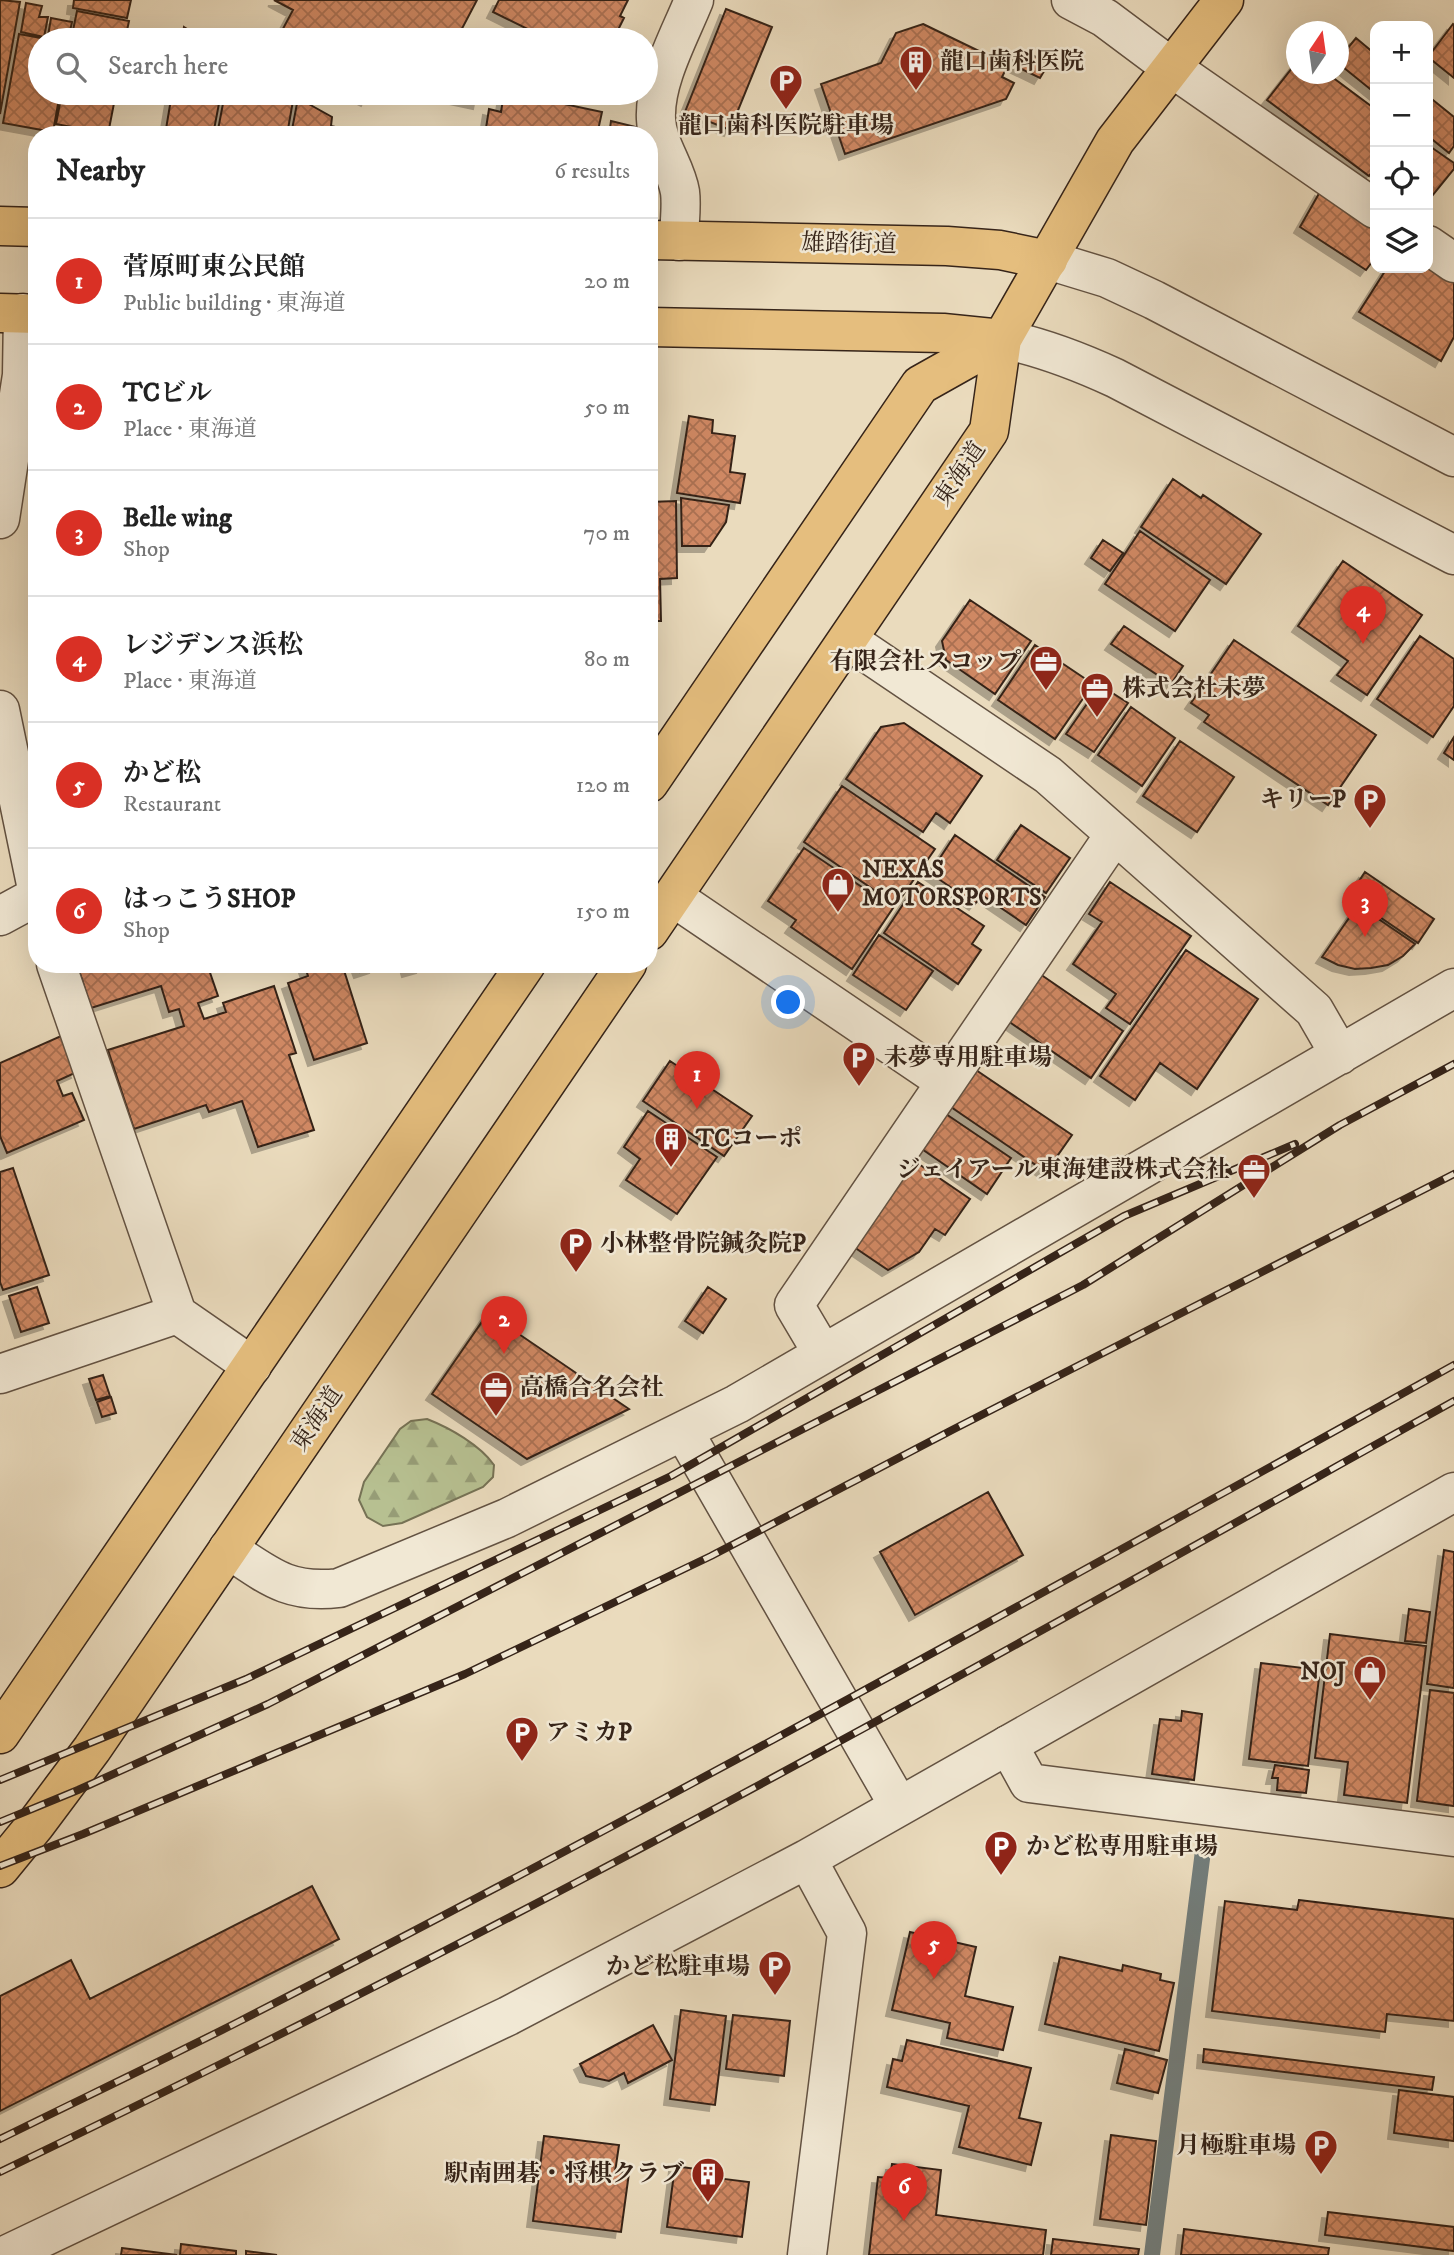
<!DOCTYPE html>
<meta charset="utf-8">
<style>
body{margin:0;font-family:"IM FELL DW Pica","Noto Serif JP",serif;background:#f6f6f6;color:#222}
.controls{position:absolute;right:21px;top:21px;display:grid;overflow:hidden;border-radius:14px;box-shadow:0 7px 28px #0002}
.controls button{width:63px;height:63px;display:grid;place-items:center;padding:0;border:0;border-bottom:2px solid #e0e0e0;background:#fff;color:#222;font:35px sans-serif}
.compass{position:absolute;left:1286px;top:21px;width:63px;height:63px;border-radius:50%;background:#fff;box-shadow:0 7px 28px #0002;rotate:13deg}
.you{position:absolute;left:789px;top:1003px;width:24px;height:24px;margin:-18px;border:5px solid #fff;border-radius:50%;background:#1a73e8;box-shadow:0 0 0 10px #1a73e833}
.badge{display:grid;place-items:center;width:46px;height:46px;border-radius:50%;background:#d93025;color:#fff;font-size:23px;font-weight:700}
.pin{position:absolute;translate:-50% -58px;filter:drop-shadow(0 2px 4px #0008)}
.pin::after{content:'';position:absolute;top:37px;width:24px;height:21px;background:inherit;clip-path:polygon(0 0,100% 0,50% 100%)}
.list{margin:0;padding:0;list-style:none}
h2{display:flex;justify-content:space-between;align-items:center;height:91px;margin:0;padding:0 28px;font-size:30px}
h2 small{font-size:23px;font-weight:400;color:#767676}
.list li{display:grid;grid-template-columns:46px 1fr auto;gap:21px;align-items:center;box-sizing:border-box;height:126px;padding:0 28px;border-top:2px solid #e0e0e0}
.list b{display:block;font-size:26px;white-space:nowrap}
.list p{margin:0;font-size:23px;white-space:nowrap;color:#767676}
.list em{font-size:23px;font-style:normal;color:#767676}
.icon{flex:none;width:38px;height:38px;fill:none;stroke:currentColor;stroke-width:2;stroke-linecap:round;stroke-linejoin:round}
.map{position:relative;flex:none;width:1454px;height:2255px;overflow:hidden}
.search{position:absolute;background:#fff;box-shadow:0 7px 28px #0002;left:28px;top:28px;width:630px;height:77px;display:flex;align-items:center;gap:18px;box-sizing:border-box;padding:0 24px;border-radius:38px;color:#767676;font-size:26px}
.panel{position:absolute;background:#fff;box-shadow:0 7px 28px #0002;left:28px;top:126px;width:630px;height:847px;border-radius:28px}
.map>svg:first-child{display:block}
.forest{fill:url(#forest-firs);stroke:#767255;stroke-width:2}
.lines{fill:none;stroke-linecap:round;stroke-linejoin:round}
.stream{stroke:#737d7a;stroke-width:16}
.building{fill:url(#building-cross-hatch);stroke:#362419;stroke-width:2;filter:url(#shadow)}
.minor-casing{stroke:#635242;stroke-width:41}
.tertiary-casing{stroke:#635242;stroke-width:41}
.primary-casing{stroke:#362419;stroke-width:41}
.trunk-casing{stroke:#362419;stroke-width:41}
.minor{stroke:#f1e8d4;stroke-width:38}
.tertiary{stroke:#f1e8d4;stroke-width:38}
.primary{stroke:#e5be7e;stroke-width:38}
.trunk{stroke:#e5be7e;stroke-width:38}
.rail-casing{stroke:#362419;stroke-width:8}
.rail{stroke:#f1e8d4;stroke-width:5;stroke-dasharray:16;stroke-linecap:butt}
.labels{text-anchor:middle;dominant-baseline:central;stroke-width:5;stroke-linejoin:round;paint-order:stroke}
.poi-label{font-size:24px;font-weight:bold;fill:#362419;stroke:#f1e8d4;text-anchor:start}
.street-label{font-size:24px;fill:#362419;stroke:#f1e8d4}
</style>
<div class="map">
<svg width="1454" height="2255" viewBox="0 0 1454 2255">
<defs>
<pattern id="forest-firs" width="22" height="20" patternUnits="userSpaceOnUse" patternTransform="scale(1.75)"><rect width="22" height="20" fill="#b7c091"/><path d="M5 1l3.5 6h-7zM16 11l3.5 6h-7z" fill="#969c76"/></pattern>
<pattern id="building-cross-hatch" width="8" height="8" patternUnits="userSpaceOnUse" patternTransform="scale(1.75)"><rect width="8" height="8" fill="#cf8863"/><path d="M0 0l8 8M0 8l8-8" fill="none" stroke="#a96f51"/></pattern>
<filter id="shadow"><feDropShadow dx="-6" dy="6" stdDeviation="0" flood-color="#0004"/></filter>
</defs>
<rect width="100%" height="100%" fill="#eadbbd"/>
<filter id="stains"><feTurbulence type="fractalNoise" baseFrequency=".00286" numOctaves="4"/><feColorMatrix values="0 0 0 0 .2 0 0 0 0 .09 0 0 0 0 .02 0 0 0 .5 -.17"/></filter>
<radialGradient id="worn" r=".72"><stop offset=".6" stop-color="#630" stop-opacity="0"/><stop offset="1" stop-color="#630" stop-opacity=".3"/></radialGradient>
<path class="forest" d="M 427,1419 C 450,1428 480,1445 494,1465 L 493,1477 L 483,1487 L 402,1523 L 383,1526 L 367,1517 L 359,1500 L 364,1482 L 400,1429 L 411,1421 Z"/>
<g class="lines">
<path class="stream" d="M 1152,2255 L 1204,1843"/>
</g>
<path class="building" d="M 0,0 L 20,2 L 0,114 Z
M 74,0 L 131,0 L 127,18 L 73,8 Z
M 274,0 L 477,0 L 456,40 L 403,40 L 399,38 L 398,40 L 277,40 L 293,10 Z
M 499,0 L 628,0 L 620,16 L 624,18 L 613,40 L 550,40 L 493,12 Z
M 26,3 L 42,6 L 39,17 L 48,17 L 44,37 L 21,32 Z
M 726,9 L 772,27 L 730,130 L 685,112 Z
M 77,11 L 129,21 L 125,40 L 71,40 Z
M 51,18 L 72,22 L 68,40 L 48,36 Z
M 923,24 L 1008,65 L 1002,77 L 1014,83 L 1006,99 L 845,154 L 821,84 L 881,63 L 896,33 Z
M 1453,24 L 1454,25 L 1454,78 L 1428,57 Z
M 184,27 L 205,40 L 182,40 Z
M 19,34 L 52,40 L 40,40 L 40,93 L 60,93 L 53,132 L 3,123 Z
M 1356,38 L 1375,54 L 1375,93 L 1338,63 L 1338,60 Z
M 1021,50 L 1049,63 L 1040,78 L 1013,65 Z
M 1296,63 L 1296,74 L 1328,74 L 1375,109 L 1375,168 L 1369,176 L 1267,100 Z
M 62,93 L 116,93 L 108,134 L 56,124 Z
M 172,93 L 221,93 L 213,135 L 165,135 Z
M 225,93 L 281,93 L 294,95 L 287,135 L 217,135 Z
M 353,93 L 370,93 L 367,100 Z
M 447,93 L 481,93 L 479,103 L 446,96 Z
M 504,93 L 541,93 L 551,95 L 550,101 L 602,112 L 597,135 L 495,135 L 496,130 L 486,128 L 489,109 L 501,112 Z
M 1428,96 L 1454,117 L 1454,146 L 1449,153 L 1428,136 Z
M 298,98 L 332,117 L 331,126 L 353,131 L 353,135 L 291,135 Z
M 611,121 L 640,128 L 642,135 L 609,135 Z
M 1428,145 L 1454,163 L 1454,169 L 1428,201 Z
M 1321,190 L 1375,227 L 1375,258 L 1366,270 L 1300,227 Z
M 1387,268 L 1428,268 L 1454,277 L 1454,337 L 1441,361 L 1359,312 Z
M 689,416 L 713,420 L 712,433 L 735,436 L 730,472 L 745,474 L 740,503 L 677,493 Z
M 1173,479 L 1201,498 L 1203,495 L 1261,534 L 1226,584 L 1141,527 Z
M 681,498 L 729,505 L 726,522 L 710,546 L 682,546 Z
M 676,501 L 677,578 L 660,579 L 661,621 L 650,621 L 649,634 L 649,502 Z
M 1140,531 L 1210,580 L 1175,631 L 1105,584 Z
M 1103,540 L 1123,553 L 1110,571 L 1091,558 Z
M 1343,561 L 1422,615 L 1367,695 L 1337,675 L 1348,661 L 1298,626 Z
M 970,600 L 1031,641 L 995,694 L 946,660 L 942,641 Z
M 1124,626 L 1183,666 L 1171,684 L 1111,644 Z
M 1420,636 L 1454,659 L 1454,706 L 1433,737 L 1377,699 Z
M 1234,640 L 1376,735 L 1328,805 L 1204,722 L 1209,715 L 1191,703 Z
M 1035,645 L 1093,684 L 1055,739 L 998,700 Z
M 1100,685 L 1128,703 L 1094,752 L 1066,734 Z
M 1131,707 L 1175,738 L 1142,786 L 1098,755 Z
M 904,723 L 982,776 L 950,823 L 936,813 L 923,832 L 846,779 L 881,727 Z
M 1454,737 L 1454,760 L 1444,753 Z
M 1180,741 L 1234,777 L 1197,832 L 1143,796 Z
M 842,786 L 935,849 L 896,905 L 804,842 Z
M 1021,825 L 1070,858 L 1046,893 L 997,860 Z
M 955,835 L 1045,897 L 1026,925 L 982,895 L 975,904 L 930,873 Z
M 804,848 L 893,908 L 852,969 L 791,927 L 796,920 L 768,901 Z
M 1365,872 L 1434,919 L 1418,943 L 1349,896 Z
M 918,882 L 984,926 L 972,944 L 981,950 L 958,984 L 884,933 Z
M 1110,882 L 1191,936 L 1130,1024 L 1106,1008 L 1116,994 L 1073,964 L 1102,922 L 1089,914 Z
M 1358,905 L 1415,944 L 1403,956 L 1388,965 L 1371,968 L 1355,969 L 1338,965 L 1322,957 Z
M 879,935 L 933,971 L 906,1010 L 853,975 Z
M 1186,950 L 1258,999 L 1197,1089 L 1160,1063 L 1135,1100 L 1100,1076 Z
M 77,964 L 207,964 L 218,996 L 198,1003 L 204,1019 L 226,1012 L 223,1003 L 274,986 L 296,1053 L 289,1055 L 314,1130 L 258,1147 L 242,1101 L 209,1112 L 206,1105 L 134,1129 L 108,1050 L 184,1026 L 179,1009 L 169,1012 L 161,986 L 91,1008 Z
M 304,964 L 342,964 L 367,1043 L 314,1060 L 288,983 L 308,976 Z
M 357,964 L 374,964 L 375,967 L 360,972 Z
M 406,964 L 421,964 L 422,967 L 408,971 Z
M 1040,974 L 1123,1031 L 1091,1078 L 1008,1021 Z
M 61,1036 L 77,1072 L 57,1081 L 63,1096 L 72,1093 L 84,1120 L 7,1153 L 0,1136 L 0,1063 Z
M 670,1061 L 752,1116 L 724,1156 L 643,1101 Z
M 973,1068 L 1072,1135 L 1046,1172 L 948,1105 Z
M 648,1111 L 717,1157 L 677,1214 L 626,1180 L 640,1159 L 624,1147 Z
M 943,1112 L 1011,1158 L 987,1194 L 919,1147 Z
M 907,1156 L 970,1199 L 945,1235 L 935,1229 L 919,1252 L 888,1270 L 848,1243 Z
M 13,1168 L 49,1275 L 3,1290 L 0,1282 L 0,1172 Z
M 37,1287 L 49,1323 L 21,1332 L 9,1296 Z
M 708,1287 L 726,1299 L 703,1333 L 685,1321 Z
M 488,1313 L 629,1409 L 527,1459 L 432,1394 Z
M 103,1375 L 110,1396 L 96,1400 L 89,1379 Z
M 111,1397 L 116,1413 L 102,1417 L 97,1402 Z
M 988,1492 L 1023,1555 L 915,1615 L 880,1552 Z
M 1444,1550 L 1454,1552 L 1454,1688 L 1427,1684 Z
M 1409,1609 L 1430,1612 L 1426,1643 L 1405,1641 Z
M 1330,1634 L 1426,1646 L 1407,1803 L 1344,1795 L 1348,1762 L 1315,1758 Z
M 1261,1663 L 1320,1670 L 1308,1766 L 1249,1759 Z
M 1430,1690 L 1454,1693 L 1454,1806 L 1417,1801 Z
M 1182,1711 L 1202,1714 L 1194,1780 L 1152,1774 L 1160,1719 L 1181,1721 Z
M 1275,1765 L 1309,1770 L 1306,1793 L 1277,1790 L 1278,1778 L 1272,1778 Z
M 312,1886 L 339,1939 L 0,2111 L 0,1996 L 71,1960 L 90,1999 Z
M 1299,1900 L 1454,1919 L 1454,2021 L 1387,2014 L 1385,2032 L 1212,2011 L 1225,1901 L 1297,1910 Z
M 910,1932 L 976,1947 L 965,1996 L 1013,2007 L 1003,2050 L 947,2038 L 950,2023 L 892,2010 Z
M 1060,1957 L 1122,1971 L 1123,1965 L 1161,1974 L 1160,1980 L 1174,1983 L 1159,2051 L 1045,2024 Z
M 681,2010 L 726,2016 L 715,2105 L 670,2099 Z
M 733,2015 L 790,2021 L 784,2076 L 726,2069 Z
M 653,2025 L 672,2060 L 628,2083 L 624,2073 L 609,2081 L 586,2076 L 580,2064 Z
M 907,2040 L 1031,2068 L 1019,2118 L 1041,2123 L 1031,2165 L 959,2147 L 969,2106 L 887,2087 L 893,2059 L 902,2061 Z
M 1125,2049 L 1167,2060 L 1158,2093 L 1117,2083 Z
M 1204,2049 L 1434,2077 L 1432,2090 L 1203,2062 Z
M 1399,2090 L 1454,2097 L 1454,2141 L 1394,2133 Z
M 1111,2135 L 1156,2141 L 1146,2225 L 1100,2219 Z
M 544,2136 L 619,2145 L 615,2172 L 629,2173 L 621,2232 L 533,2221 Z
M 892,2164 L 941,2170 L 936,2215 L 1046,2230 L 1043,2255 L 869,2255 L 878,2177 L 890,2178 Z
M 675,2166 L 717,2172 L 716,2178 L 749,2182 L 742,2237 L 667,2227 Z
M 1328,2212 L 1454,2227 L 1454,2251 L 1325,2235 Z
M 1184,2229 L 1329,2248 L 1328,2255 L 1181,2255 Z
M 1053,2239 L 1139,2249 L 1138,2255 L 1051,2255 Z
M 181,2244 L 236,2251 L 236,2255 L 180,2255 Z
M 122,2248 L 177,2255 L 121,2255 Z
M 246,2251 L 277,2255 L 246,2255 Z"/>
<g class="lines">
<defs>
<path id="minor" d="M 1071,0 L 1105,18 L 1172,68 L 1375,209
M 679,241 C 679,225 682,207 680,192 C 676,167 657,145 656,119 C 654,81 680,35 694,0
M 1428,245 L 1454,263
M 0,519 L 22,375 L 23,313
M 848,640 L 1048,775 L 1314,1010 L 1340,1055
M 0,710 L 37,889
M 673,897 L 946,1082
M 0,916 L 37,896
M 56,964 L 177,1314 L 252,1366
M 823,1354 L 794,1305 L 1115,834
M 0,1374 L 177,1314
M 684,1432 L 899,1806
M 228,1549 C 269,1576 288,1594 339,1588 L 507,1518 L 737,1404 L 1454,988
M 1008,1745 L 1029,1783 L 1454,1837"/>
<path id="tertiary" d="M 1048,260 L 1107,278 L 1154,300 L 1454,457
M 1002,339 C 1042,347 1078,361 1115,378 L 1454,555
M 807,1859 L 847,1933 L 807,2255
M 6,2255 L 508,2016 L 807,1859 L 1454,1492"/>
<path id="primary" d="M 0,226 L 37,227
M 649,240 L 947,246 L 1000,250 L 1048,260
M 0,313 L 37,314
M 649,327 L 943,333 L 1002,339"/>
<path id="trunk" d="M 649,783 L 920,385 L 1002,339
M 649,931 L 989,431 L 1002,339 L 1115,141 L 1224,0
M 0,1734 L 526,964
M 0,1868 L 36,1824 L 92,1749 L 627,964"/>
</defs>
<use href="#minor" class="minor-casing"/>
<use href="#tertiary" class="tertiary-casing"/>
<use href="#primary" class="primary-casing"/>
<use href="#trunk" class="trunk-casing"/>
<use href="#minor" class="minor"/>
<use href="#tertiary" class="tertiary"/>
<use href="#primary" class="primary"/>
<use href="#trunk" class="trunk"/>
<defs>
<path id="rail" d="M 0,1780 L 246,1679 L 671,1476 L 1124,1216 L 1295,1144
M 0,1822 L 78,1790 L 268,1704 L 1083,1285 L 1340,1125 L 1454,1064
M 0,1866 L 83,1834 L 465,1674 L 711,1556 L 954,1429 L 1454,1174
M 0,2139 C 79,2100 159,2062 238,2022 C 648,1812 1051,1589 1454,1365
M 0,2172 C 201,2075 401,1975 598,1871 C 886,1719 1170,1559 1454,1401"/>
</defs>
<use href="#rail" class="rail-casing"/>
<use href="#rail" class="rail"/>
</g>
<defs>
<symbol id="building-pin" viewBox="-11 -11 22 30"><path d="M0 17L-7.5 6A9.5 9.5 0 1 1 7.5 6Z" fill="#8f2418" stroke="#f1e8d4"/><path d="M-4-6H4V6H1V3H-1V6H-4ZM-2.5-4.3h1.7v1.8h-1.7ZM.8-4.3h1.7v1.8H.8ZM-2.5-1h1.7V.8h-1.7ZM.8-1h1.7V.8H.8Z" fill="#fff"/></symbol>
<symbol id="parking-pin" viewBox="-11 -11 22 30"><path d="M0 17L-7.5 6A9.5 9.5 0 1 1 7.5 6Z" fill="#8f2418" stroke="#f1e8d4"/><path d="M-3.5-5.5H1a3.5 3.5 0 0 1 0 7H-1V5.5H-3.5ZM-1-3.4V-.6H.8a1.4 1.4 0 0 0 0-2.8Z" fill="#fff"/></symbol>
<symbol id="office-pin" viewBox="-11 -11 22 30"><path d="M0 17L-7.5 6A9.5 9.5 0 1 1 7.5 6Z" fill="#8f2418" stroke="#f1e8d4"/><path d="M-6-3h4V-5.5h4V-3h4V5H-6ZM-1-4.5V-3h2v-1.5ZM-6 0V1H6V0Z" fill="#fff"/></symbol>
<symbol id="shop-pin" viewBox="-11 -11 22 30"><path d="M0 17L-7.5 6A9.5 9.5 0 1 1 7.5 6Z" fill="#8f2418" stroke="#f1e8d4"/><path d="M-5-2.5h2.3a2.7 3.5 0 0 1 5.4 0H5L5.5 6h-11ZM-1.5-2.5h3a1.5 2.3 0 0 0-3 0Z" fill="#fff"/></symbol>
</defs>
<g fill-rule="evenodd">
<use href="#building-pin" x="897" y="43" width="38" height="52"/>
<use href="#parking-pin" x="767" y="62" width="38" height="52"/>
<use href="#office-pin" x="1027" y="643" width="38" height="52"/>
<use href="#office-pin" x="1078" y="670" width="38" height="52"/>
<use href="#parking-pin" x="1351" y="781" width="38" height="52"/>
<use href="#shop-pin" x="819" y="865" width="38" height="52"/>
<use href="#parking-pin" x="840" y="1039" width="38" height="52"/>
<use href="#building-pin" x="652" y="1120" width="38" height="52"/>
<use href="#office-pin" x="1235" y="1151" width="38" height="52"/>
<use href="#parking-pin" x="557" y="1225" width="38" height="52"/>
<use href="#office-pin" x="477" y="1369" width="38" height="52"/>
<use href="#shop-pin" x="1351" y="1653" width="38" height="52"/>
<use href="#parking-pin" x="503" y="1714" width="38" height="52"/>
<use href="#parking-pin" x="982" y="1828" width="38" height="52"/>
<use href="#parking-pin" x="756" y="1948" width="38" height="52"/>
<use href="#parking-pin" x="1302" y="2127" width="38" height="52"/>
<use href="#building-pin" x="689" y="2155" width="38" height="52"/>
</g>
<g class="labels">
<g class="poi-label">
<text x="940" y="62">龍口歯科医院</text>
<text x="786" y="126" text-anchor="middle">龍口歯科医院駐車場</text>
<text x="1021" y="662" text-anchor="end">有限会社スコップ</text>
<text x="1122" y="689">株式会社未夢</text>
<text x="1346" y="800" text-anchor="end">キリーP</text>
<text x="862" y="870">NEXAS<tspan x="862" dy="28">MOTORSPORTS</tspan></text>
<text x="884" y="1058">未夢専用駐車場</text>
<text x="696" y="1139">TCコーポ</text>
<text x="1230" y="1170" text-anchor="end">ジェイアール東海建設株式会社</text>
<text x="600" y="1244">小林整骨院鍼灸院P</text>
<text x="520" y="1388">高橋合名会社</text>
<text x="1346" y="1672" text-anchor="end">NOJ</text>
<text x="546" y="1733">アミカP</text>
<text x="1026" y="1847">かど松専用駐車場</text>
<text x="750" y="1967" text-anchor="end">かど松駐車場</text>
<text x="1296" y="2146" text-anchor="end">月極駐車場</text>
<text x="684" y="2174" text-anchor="end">駅南囲碁・将棋クラブ</text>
</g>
<g class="street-label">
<text transform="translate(849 244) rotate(1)">雄踏街道</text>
<text transform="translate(960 474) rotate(-56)">東海道</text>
<text transform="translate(317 1419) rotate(-56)">東海道</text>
</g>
</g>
<rect width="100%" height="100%" filter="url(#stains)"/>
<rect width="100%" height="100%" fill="url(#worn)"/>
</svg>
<div class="controls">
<button>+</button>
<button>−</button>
<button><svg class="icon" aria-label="locate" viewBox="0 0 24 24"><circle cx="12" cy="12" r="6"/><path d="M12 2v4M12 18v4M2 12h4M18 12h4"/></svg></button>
<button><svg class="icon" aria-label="layers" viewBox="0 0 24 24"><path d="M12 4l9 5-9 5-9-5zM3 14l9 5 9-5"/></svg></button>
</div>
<svg class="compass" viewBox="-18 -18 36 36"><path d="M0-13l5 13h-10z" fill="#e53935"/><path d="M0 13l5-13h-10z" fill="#767676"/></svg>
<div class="you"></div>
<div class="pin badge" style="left:697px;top:1109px">1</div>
<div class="pin badge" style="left:504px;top:1354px">2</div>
<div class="pin badge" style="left:1365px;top:937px">3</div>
<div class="pin badge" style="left:1363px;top:644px">4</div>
<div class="pin badge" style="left:934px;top:1979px">5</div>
<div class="pin badge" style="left:904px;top:2221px">6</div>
<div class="search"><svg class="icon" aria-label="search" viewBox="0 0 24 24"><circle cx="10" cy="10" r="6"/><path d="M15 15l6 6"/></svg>Search here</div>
<section class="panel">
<h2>Nearby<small>6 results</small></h2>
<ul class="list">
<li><span class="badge">1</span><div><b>菅原町東公民館</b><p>Public building · 東海道</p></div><em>20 m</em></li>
<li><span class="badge">2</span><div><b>TCビル</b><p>Place · 東海道</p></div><em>50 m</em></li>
<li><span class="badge">3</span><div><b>Belle wing</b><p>Shop</p></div><em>70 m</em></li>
<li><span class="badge">4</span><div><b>レジデンス浜松</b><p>Place · 東海道</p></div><em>80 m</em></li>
<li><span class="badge">5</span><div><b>かど松</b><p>Restaurant</p></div><em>120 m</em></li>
<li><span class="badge">6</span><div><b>はっこうSHOP</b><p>Shop</p></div><em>150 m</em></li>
</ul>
</section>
</div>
